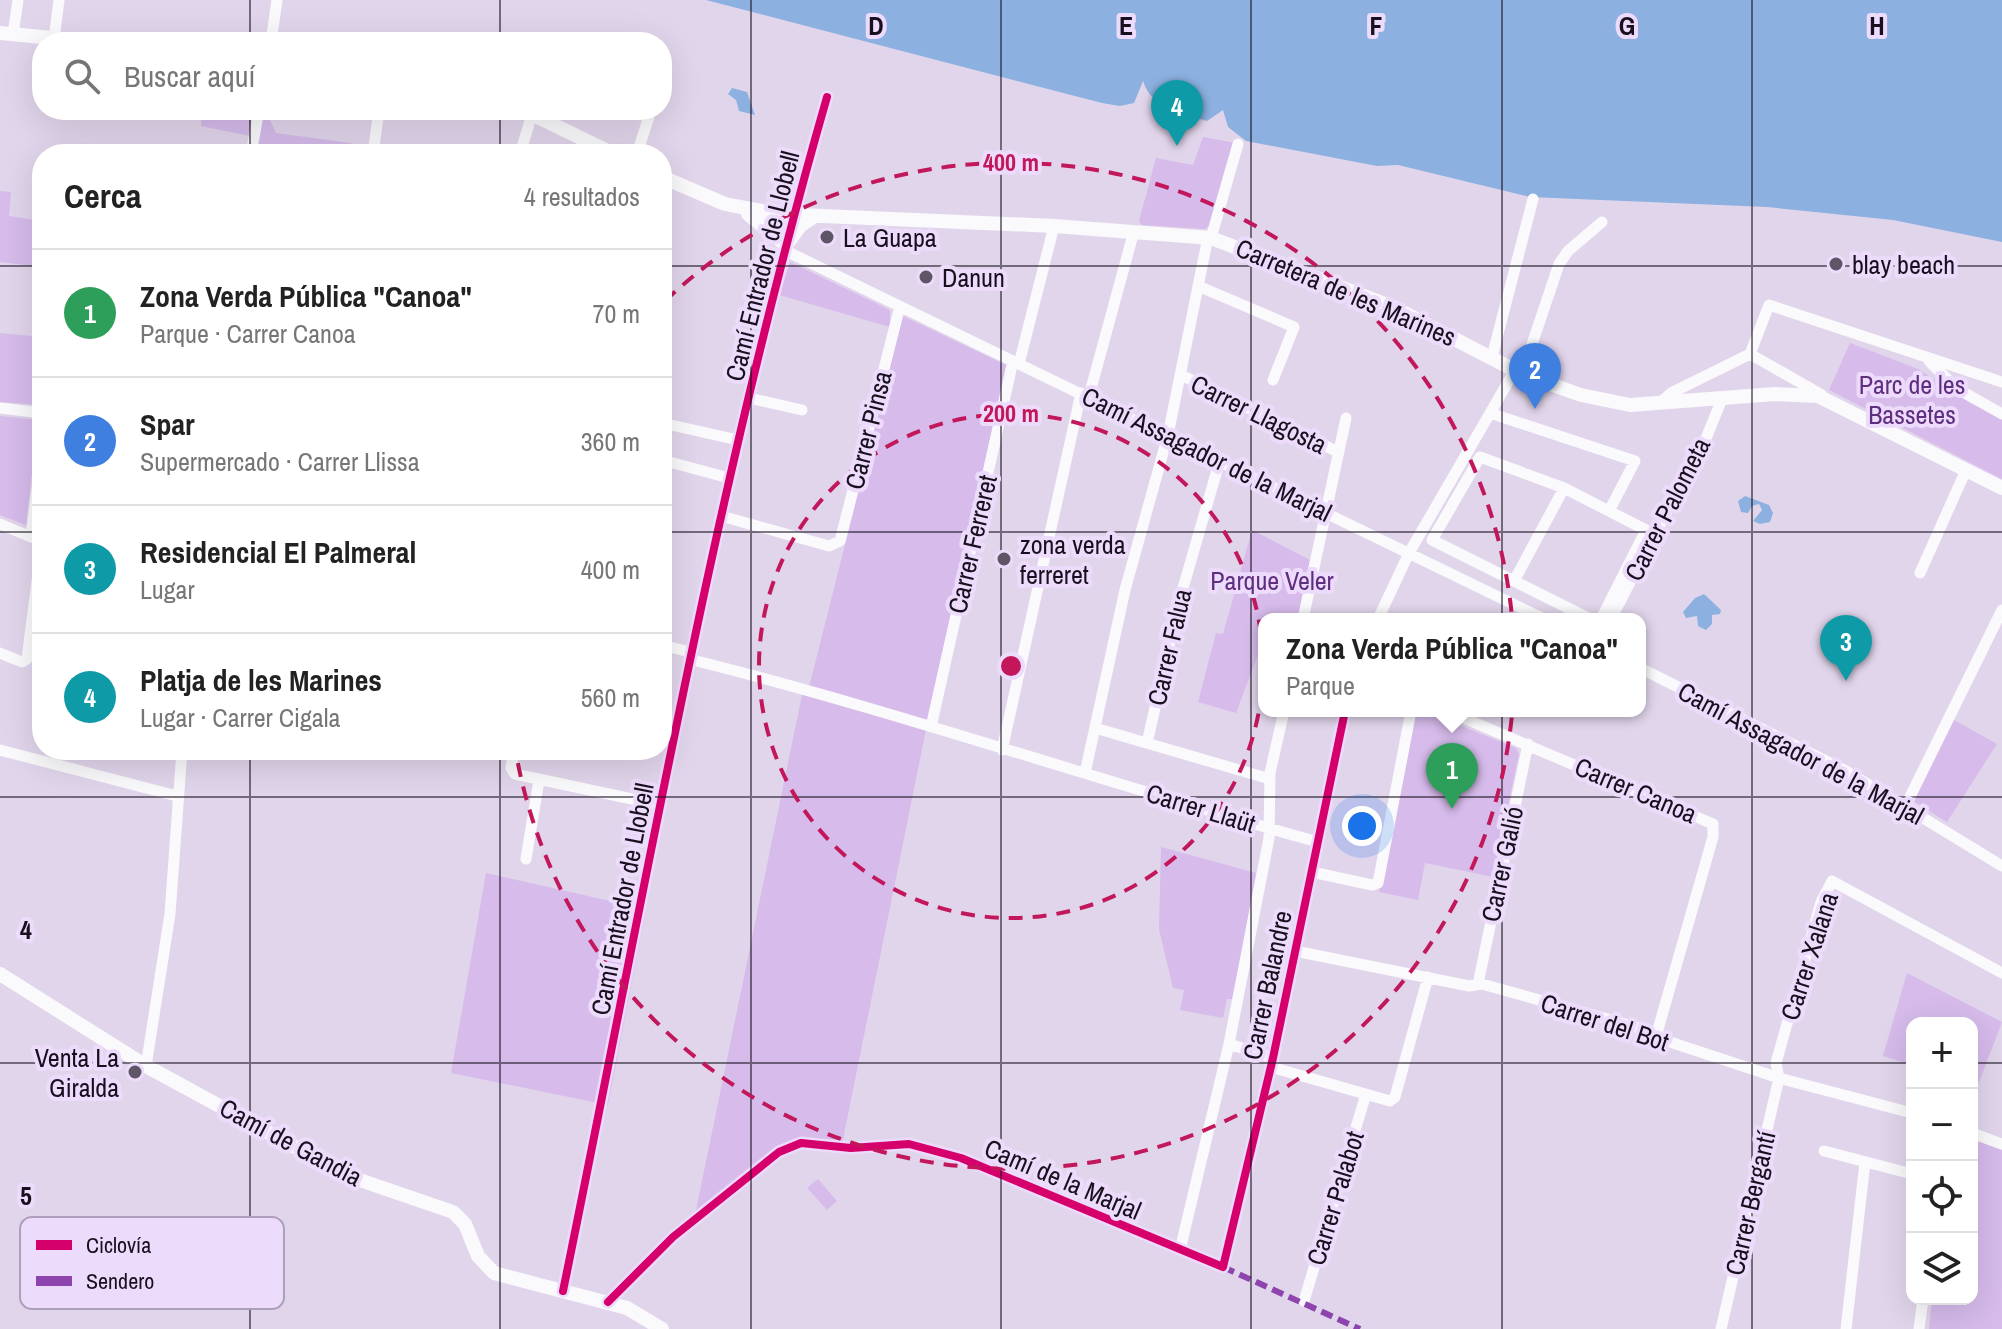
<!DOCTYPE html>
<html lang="es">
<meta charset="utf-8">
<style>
body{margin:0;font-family:"Archivo Narrow",sans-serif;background:#f2f2f2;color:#222}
.controls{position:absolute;right:24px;bottom:24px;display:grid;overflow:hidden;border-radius:16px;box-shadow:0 8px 32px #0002}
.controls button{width:72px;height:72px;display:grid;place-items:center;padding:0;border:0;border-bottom:2px solid #e0e0e0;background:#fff;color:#222;font:40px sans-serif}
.you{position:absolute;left:1362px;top:826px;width:28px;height:28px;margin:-20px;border:6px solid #fff;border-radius:50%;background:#1a73e8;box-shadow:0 0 0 12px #1a73e833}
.badge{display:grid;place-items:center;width:52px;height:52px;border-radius:50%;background:#1a73e8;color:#fff;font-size:26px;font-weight:700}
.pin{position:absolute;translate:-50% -66px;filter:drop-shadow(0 2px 4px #0008)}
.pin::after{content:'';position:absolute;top:42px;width:28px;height:24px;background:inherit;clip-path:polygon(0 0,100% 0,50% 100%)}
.popup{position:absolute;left:1258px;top:613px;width:388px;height:104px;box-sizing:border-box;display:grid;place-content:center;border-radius:16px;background:#fff;filter:drop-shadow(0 2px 6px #0005);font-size:26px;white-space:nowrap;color:#767676}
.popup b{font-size:30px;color:#222}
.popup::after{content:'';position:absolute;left:50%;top:100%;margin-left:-16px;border:16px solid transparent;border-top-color:#fff}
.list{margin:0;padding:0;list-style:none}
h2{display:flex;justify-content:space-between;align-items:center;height:104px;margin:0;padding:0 32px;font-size:34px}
h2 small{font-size:26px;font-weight:400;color:#767676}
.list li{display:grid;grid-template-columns:52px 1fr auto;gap:24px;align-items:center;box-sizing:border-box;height:128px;padding:0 32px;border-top:2px solid #e0e0e0}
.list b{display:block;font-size:30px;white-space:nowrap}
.list p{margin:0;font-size:26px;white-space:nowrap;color:#767676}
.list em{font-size:26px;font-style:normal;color:#767676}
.icon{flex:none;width:44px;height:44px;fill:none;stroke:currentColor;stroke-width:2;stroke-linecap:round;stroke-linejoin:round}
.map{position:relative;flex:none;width:2002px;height:1329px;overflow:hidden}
.search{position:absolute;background:#fff;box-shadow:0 8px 32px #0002;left:32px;top:32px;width:640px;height:88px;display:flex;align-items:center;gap:20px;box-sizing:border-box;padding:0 28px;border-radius:32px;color:#767676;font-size:30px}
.panel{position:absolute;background:#fff;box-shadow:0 8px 32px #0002;left:32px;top:144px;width:640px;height:616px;border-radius:32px}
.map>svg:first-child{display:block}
.green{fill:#d6bbeb}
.water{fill:#8cb1e0}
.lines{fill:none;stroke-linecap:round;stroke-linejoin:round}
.minor{stroke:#faf9fc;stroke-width:11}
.major{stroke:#faf9fc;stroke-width:14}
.quiet{stroke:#8e44ad;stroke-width:6;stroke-dasharray:12 6;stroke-linecap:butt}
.cycleway-casing{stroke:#eddbfc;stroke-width:13}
.cycleway{stroke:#d6006c;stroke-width:8}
.grid{fill:none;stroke:#18101e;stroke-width:2;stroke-opacity:0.55}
.ring{fill:none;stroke:#c2185b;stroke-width:4;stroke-dasharray:14 10}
.poi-dot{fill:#5e5566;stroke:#eddbfc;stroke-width:3}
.labels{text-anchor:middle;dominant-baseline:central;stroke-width:8;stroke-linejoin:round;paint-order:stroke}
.poi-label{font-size:26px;fill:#18101e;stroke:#eddbfc;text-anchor:start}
.street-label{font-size:26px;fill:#18101e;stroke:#eddbfc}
.park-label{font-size:26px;fill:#5f2e7f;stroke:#eddbfc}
.key{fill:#eddbfc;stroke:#ad9eb9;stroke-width:2}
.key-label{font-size:22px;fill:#18101e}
.grid-label{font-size:26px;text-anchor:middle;font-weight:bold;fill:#18101e;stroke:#eddbfc;stroke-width:8;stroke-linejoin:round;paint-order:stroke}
.centre{fill:#c2185b;stroke:#eddbfc;stroke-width:4}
.ring-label{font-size:24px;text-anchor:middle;font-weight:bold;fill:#c2185b;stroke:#eddbfc;stroke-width:8;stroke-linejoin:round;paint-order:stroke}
</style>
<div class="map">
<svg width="2002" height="1329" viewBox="0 0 2002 1329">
<rect width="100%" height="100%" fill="#e1d5eb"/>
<path class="green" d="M 202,110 L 254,110 L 250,136 L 201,126 Z
M 262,117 L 269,118 L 276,133 L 351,143 L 350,154 L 274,154 L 275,146 L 257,144 Z
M 1203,137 L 1236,143 L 1213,223 L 1205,229 L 1142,225 L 1139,221 L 1156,158 L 1193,165 Z
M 0,191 L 11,192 L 9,216 L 42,221 L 42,267 L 0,262 Z
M 790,262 L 890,310 L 890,327 L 779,295 Z
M 903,316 L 1006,365 L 928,723 L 809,687 Z
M 0,333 L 42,337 L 41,405 L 0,402 Z
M 1850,343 L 1918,369 L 1970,403 L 2002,418 L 2002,479 L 1829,390 Z
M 0,416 L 38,420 L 26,525 L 0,515 Z
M 1252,530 L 1310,560 L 1298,619 L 1264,619 L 1264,639 L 1236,713 L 1198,702 L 1216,633 L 1223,634 Z
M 803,690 L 926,730 L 842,1144 L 786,1143 L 695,1215 Z
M 1415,711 L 1424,711 L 1516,748 L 1519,754 L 1493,877 L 1425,863 L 1418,900 L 1379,892 Z
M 1954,720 L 1997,744 L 1947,822 L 1913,801 Z
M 1161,847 L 1256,873 L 1233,999 L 1227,999 L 1223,1018 L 1180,1010 L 1184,990 L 1173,988 L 1159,929 Z
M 486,873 L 646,909 L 608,1105 L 451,1073 Z
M 1907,973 L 2002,1022 L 1978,1085 L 1972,1083 L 1972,1023 L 1912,1023 L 1912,1065 L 1883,1056 Z
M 1972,1139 L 2002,1150 L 2002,1329 L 1929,1329 L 1932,1299 L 1972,1299 Z
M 818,1179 L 837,1201 L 827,1210 L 807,1188 Z"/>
<path class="water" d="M 706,0 L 2002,0 L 2002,242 L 1893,220 L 1767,207 L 1530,197 L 1398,165 L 1377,166 L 1246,141 L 1228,127 L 1223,110 L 1207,121 C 1181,113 1152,109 1143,81 L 1134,103 L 1120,106 L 1102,103 Z
M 732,88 L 747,92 L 755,115 L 739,111 L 736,100 L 728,94 Z
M 1745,496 L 1769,505 L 1773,513 L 1770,522 L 1760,524 L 1753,521 L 1762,510 L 1759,504 L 1752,506 L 1748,513 L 1741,512 L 1738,501 Z
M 1704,594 L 1721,610 L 1720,614 L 1712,615 L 1712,624 L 1706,630 L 1698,626 L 1697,616 L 1686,618 L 1683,612 L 1695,598 Z"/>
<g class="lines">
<path class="minor" d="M 13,34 L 18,0
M 54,39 L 59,0
M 271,42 L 277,0
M 662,75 L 666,62
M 251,154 L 259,110
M 373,154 L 379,110
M 520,154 L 532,114
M 637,154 L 651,110
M 1211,238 L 1238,144
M 784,250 L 1544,619
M 1198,286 L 1294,327 L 1273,380
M 1750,354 L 1769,305 L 2002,382
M 1492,357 L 1533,199
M 1929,361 L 1956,388 L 2002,414
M 1019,364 L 1054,226
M 1522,374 L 1559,264 L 1568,251 L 1602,222
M 1181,375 L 1338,452
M 1089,396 L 1134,231
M 749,398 L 802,410
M 1660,403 L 1671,393 L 1750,354 L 1822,395
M 0,408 L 42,413
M 1493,414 L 1635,461 L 1609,511
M 662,423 L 738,440
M 662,460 L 729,478
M 721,516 L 829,546 L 840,541 L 900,306
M 0,524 L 36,539
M 31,537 L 42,449
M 1920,573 L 1966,470
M 1514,581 L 1564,488
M 1303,619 L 1346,418
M 1378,619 L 1409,553 L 1515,370
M 1590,619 L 1432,540 L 1480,457 L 1564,488 L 1646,530 L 1601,619
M 1611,619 L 1692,463 L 1698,458 L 1722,399
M 662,645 L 690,652
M 0,653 L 22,662 L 27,659 L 42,542
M 689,659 C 901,712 1107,784 1318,842
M 1640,668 L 1846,771 L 2002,866
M 1447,711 L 1713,824 L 1713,837 L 1657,1033
M 931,727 L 1013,361
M 1095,728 L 1270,779
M 662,730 L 675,732
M 1147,743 L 1179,602 L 1220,460
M 0,750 L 177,796
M 514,750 L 511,768 L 515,774 L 660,805
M 1002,750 L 1081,393
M 1085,773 L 1125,590 L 1168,435 L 1208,237
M 1905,807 L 2002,610
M 526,859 L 539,780
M 1312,872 L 1372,885 L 1378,883 L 1411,711
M 1295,951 L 1469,986 L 1482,984 L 1657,1033 L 1667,1041 L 1779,1078 L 1912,1113
M 1478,984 L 1528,744
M 1229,1044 L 1273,1058
M 146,1066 L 170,914 L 182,750
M 1271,1067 L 1390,1101 L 1395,1097 L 1428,977
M 1972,1133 L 2002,1144
M 1824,1151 L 1912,1174
M 1180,1250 L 1229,1044 L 1269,838 L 1270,773 L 1284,711
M 563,1291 C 645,892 714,489 827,97
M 1304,1301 L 1366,1094
M 608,1302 L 673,1237 L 779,1152 L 801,1143 L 851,1148 L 909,1144 L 961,1158 L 1223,1267 L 1273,1058 L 1345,711
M 1721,1329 L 1779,1078 L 1776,1063 L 1821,902 L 1832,881 L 2002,973
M 1846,1329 L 1865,1162
M 1919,1329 L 1923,1299"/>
<path class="major" d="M 0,33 L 93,42
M 523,110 L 614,154
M 662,177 L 725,204 L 777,214 L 1054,226 L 1211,238 L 1393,307 L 1522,374 L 1581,395 L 1630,405 L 1775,394 L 1818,396 L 2002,488
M 748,214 L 786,245 L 801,225 L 815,216
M 0,974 L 146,1066 L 348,1176 L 453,1212 L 465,1224 L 478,1256 L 494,1273 L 627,1308 L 662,1329"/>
<path class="quiet" d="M 1223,1267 L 1360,1329"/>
<defs>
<path id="cycleway" d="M 563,1291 C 645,892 714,489 827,97
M 608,1302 L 673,1237 L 779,1152 L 801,1143 L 851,1148 L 909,1144 L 961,1158 L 1223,1267 L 1273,1058 L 1345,711"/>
</defs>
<use href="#cycleway" class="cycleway-casing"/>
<use href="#cycleway" class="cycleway"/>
</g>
<path class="grid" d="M 250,0 L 250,42M 500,0 L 500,42M 751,0 L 751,1329M 1001,0 L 1001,1329M 1251,0 L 1251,1329M 1502,0 L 1502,1329M 1752,0 L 1752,1329M 250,110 L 250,154M 500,110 L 500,154M 0,266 L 42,266M 662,266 L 2002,266M 0,532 L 42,532M 662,532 L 2002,532M 250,750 L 250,1329M 500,750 L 500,1329M 0,797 L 2002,797M 0,1063 L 1912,1063M 1972,1063 L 2002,1063"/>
<g class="ring">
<circle cx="1011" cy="666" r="252"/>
<path d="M665 301A503 503 0 1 1 516 753"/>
</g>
<g class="poi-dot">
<circle cx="827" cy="237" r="8"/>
<circle cx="1836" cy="264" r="8"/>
<circle cx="926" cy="277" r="8"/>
<circle cx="1004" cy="559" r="8"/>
<circle cx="135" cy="1072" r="8"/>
</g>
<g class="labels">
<g class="poi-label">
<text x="843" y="237">La Guapa</text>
<text x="1852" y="264">blay beach</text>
<text x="942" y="277">Danun</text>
<text x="1020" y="544">zona verda<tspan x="1020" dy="30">ferreret</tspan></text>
<text x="119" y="1057" text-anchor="end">Venta La<tspan x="119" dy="30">Giralda</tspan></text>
</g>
<g class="street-label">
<text transform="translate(762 266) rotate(-76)">Camí Entrador de Llobell</text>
<text transform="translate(1346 292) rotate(23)">Carretera de les Marines</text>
<text transform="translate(1259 414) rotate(26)">Carrer Llagosta</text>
<text transform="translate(868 430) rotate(-76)">Carrer Pinsa</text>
<text transform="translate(1207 454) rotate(26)">Camí Assagador de la Marjal</text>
<text transform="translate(1667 509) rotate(-63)">Carrer Palometa</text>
<text transform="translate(972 544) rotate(-77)">Carrer Ferreret</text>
<text transform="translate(1169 647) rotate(-77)">Carrer Falua</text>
<text transform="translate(1801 753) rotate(28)">Camí Assagador de la Marjal</text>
<text transform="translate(1636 790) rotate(23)">Carrer Canoa</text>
<text transform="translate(1201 808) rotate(17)">Carrer Llaüt</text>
<text transform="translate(1502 864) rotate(-78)">Carrer Galió</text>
<text transform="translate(622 899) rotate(-79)">Camí Entrador de Llobell</text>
<text transform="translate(1809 956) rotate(-72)">Carrer Xalana</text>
<text transform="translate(1267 985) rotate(-78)">Carrer Balandre</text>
<text transform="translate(1605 1022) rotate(18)">Carrer del Bot</text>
<text transform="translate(291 1142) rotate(28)">Camí de Gandia</text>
<text transform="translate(1063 1179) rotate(23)">Camí de la Marjal</text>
<text transform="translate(1335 1198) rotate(-73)">Carrer Palabot</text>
<text transform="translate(1750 1203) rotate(-77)">Carrer Bergantí</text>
</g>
<g class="park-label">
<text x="1912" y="384">Parc de les<tspan x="1912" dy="30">Bassetes</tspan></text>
<text x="1272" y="580">Parque Veler</text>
</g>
</g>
<rect x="20" y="1217" width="264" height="92" rx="12" class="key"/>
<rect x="36" y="1240" width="36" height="10" fill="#d6006c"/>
<rect x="36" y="1276" width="36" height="10" fill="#8e44ad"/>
<g class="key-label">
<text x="86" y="1253">Ciclovía</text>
<text x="86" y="1289">Sendero</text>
</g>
<g class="grid-label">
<text x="876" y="35">D</text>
<text x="1126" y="35">E</text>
<text x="1376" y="35">F</text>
<text x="1627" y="35">G</text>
<text x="1877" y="35">H</text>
<text x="26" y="939">4</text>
<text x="26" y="1205">5</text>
</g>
<circle cx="1011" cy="666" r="12" class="centre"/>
<g class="ring-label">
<text x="1011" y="171">400 m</text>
<text x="1011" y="422">200 m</text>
</g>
</svg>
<div class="controls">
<button>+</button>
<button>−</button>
<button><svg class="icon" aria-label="locate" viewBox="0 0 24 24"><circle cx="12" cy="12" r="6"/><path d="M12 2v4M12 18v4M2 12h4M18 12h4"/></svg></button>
<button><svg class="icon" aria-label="layers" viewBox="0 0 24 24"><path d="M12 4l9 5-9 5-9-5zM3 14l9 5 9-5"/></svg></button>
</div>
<div class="you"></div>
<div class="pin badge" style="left:1452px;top:809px;background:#2e9e5b">1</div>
<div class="popup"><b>Zona Verda Pública &quot;Canoa&quot;</b>Parque</div>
<div class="pin badge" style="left:1535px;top:409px;background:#3f7fe0">2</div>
<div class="pin badge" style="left:1846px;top:681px;background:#0f9aa8">3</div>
<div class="pin badge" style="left:1177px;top:146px;background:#0f9aa8">4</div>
<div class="search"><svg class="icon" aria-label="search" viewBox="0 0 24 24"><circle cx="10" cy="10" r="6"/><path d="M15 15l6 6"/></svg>Buscar aquí</div>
<section class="panel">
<h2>Cerca<small>4 resultados</small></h2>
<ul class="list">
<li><span class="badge" style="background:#2e9e5b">1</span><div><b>Zona Verda Pública &quot;Canoa&quot;</b><p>Parque · Carrer Canoa</p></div><em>70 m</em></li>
<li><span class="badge" style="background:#3f7fe0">2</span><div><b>Spar</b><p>Supermercado · Carrer Llissa</p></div><em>360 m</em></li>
<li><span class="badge" style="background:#0f9aa8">3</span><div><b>Residencial El Palmeral</b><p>Lugar</p></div><em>400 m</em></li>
<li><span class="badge" style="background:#0f9aa8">4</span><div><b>Platja de les Marines</b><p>Lugar · Carrer Cigala</p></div><em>560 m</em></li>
</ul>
</section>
</div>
